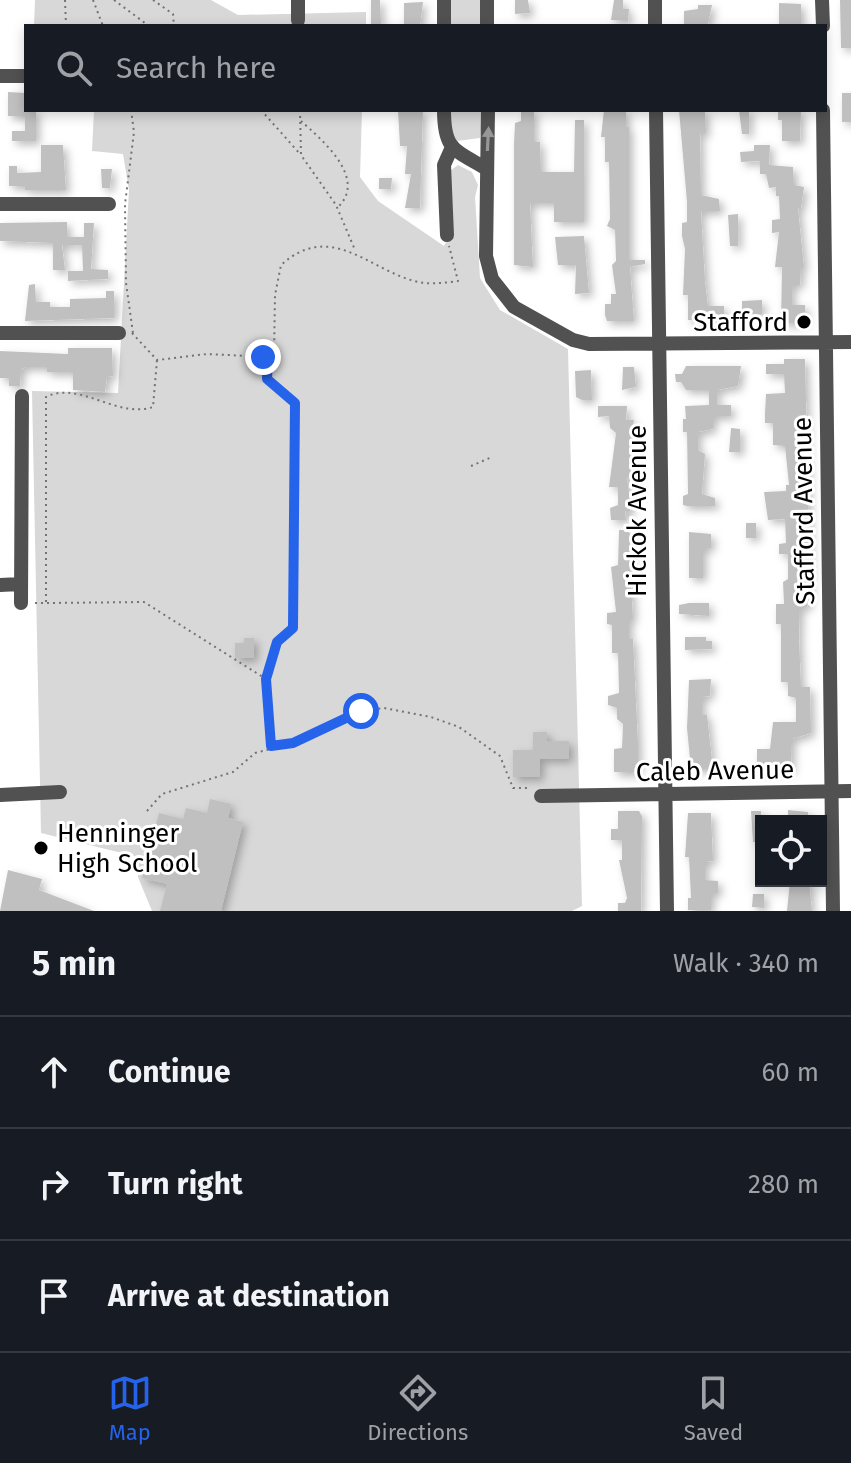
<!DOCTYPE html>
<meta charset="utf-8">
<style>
body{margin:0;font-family:"Fira Sans",sans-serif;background:#242831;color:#f1f3f6}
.controls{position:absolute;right:24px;bottom:24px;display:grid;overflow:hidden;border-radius:0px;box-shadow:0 4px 12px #0003}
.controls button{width:72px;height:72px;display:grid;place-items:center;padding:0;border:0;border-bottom:2px solid #363941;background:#171b24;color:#f1f3f6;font:40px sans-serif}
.stop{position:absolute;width:24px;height:24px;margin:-18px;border:6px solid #2563eb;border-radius:50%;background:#fff}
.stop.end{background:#2563eb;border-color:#fff;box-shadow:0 2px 8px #0008}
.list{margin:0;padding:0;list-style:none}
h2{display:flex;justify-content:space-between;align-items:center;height:104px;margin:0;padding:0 32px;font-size:34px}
h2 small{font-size:26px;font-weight:400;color:#9ea1a6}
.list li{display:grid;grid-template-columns:52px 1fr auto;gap:24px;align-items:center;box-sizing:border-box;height:112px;padding:0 32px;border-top:2px solid #363941}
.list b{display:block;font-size:30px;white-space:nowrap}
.list em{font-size:26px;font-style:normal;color:#9ea1a6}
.icon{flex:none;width:44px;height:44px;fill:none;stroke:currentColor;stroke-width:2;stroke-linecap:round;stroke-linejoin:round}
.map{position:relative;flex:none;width:851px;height:911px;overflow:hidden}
.search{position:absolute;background:#171b24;box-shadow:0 4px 12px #0003;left:24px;right:24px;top:24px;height:88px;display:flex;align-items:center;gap:20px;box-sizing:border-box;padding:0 28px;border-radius:0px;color:#9ea1a6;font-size:30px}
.sheet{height:440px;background:#171b24}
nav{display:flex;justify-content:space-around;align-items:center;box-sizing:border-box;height:112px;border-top:2px solid #363941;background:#171b24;font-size:22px;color:#9ea1a6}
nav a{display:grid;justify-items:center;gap:4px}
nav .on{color:#2563eb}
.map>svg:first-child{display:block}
.green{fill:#d8d8d8}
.building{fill:#c0c0c0;filter:url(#shadow)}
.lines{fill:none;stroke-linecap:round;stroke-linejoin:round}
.path{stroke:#737373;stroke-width:2;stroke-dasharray:2 4;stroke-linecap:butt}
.minor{stroke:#515151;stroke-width:14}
.oneway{fill:#979797}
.route{stroke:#2563eb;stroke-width:10}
.poi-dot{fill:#000;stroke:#fff;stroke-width:3}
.labels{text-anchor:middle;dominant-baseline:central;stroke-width:6;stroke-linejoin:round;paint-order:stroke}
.poi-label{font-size:26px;fill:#000;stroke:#fff;text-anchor:end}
.street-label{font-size:26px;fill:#000;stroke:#fff}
</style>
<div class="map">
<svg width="851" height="911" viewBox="0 0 851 911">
<defs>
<filter id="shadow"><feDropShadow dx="4" dy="4" stdDeviation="4" flood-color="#0004"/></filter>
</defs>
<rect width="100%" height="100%" fill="#fff"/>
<path class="green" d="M 35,0 L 211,0 L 238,15 L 366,12 L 366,26 L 34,26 Z
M 448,0 L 483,0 L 483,26 L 448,26 Z
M 94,110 L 362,110 L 360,177 L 378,201 L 444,246 L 450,234 L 450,171 L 458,165 L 472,172 L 478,185 L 475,197 L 480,278 L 500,310 L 568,349 L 582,906 L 572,911 L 152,911 L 138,877 L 138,857 L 41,833 L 32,391 L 118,393 L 129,190 L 123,154 L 92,151 Z
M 449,110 L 483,110 L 480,138 L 457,141 L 452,138 Z"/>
<path class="building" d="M 371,0 L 380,0 L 381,24 L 371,24 Z
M 515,0 L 528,0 L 530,13 L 515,14 Z
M 614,0 L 623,0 L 623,9 L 629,9 L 628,21 L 611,20 Z
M 840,0 L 851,0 L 851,48 L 841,48 Z
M 423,2 L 420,26 L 404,26 L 404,3 Z
M 779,3 L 801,4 L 801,26 L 779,26 Z
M 698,5 L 712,5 L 708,24 L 684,25 L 684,11 L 698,9 Z
M 8,92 L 26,93 L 26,110 L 36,110 L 36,141 L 12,141 L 12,131 L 25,131 L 25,117 L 8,116 Z
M 842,93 L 851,93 L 851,122 L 842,122 Z
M 398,110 L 423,110 L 420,208 L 405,208 L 411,174 L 405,174 L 407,146 L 400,146 Z
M 521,110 L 534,110 L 534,142 L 540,142 L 541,172 L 574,172 L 575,120 L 584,120 L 584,222 L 554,222 L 554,203 L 530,203 L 533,267 L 514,265 L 514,144 L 515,123 L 521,121 Z
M 604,110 L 626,110 L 626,127 L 629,127 L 629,260 L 645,260 L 645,264 L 630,267 L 634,321 L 607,321 L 605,315 L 605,304 L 611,304 L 611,294 L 616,294 L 612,265 L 616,261 L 615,230 L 607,226 L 610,219 L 609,162 L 605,162 L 605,137 L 601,137 Z
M 679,110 L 705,110 L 706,133 L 700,133 L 701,195 L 719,199 L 720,211 L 701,211 L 705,281 L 708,306 L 724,306 L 724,320 L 688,320 L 688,295 L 683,295 L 685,249 L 682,236 L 682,223 L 687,222 L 687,202 Z
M 739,110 L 749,110 L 749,134 L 742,134 Z
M 801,110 L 800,141 L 782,141 L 782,120 L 778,120 L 778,111 Z
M 41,145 L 63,145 L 66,190 L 25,190 L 25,186 L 9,186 L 9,166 L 17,166 L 17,173 L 41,172 Z
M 754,145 L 770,145 L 769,165 L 793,167 L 794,185 L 804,187 L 801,208 L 798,208 L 804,267 L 801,267 L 800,285 L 792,285 L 792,305 L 805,305 L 805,323 L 781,323 L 782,267 L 775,267 L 779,232 L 772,233 L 772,220 L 780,219 L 779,196 L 776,196 L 776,187 L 769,188 L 766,174 L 760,174 L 760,161 L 741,162 L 740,152 L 754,151 Z
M 101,169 L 112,169 L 110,188 L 102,188 Z
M 379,178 L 392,178 L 391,189 L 379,189 Z
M 738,214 L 738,246 L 730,246 L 728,215 Z
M 67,222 L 67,237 L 84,237 L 84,223 L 94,223 L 91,269 L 108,270 L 108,279 L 68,281 L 68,271 L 83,271 L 82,245 L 62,245 L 65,270 L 53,270 L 53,243 L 0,241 L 0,223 Z
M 584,236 L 589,293 L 575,294 L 576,265 L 558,265 L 555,237 Z
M 35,284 L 36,302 L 50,302 L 50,307 L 70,307 L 70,299 L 106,298 L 106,291 L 114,291 L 114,318 L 25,321 L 29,285 Z
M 762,300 L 762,314 L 742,314 L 742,301 Z
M 68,348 L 112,348 L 113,376 L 107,377 L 105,392 L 73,390 L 73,372 L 47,372 L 47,367 L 25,367 L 21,370 L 20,386 L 9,386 L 9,378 L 0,378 L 0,351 L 68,354 Z
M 784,359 L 805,359 L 810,573 L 809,600 L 807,607 L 800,607 L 799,638 L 801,687 L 810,687 L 811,733 L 792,739 L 791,771 L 757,771 L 757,749 L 770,749 L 773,722 L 796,722 L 796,698 L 788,696 L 788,682 L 781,682 L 781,624 L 776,624 L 776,604 L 784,604 L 783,582 L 788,579 L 788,554 L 779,554 L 779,544 L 786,543 L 785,519 L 768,520 L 764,492 L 786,491 L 786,485 L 789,485 L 785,446 L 773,445 L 773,423 L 765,423 L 765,413 L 766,394 L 785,393 L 784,374 L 766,374 L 766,364 L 784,364 Z
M 741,366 L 738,386 L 717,390 L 717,405 L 731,405 L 731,416 L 713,416 L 713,429 L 698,432 L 698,450 L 705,454 L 702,494 L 715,498 L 715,506 L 687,506 L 683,505 L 683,496 L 688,494 L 687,432 L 683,432 L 683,419 L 686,419 L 685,406 L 709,405 L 709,390 L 686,390 L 681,382 L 676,382 L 675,374 L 682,374 L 686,366 Z
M 623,367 L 634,367 L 636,387 L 622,390 Z
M 591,370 L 592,400 L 582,400 L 576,397 L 575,371 Z
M 598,406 L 627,406 L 626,420 L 634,420 L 629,447 L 632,476 L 627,478 L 631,506 L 630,511 L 625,511 L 626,520 L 611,520 L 610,508 L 618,505 L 618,487 L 609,487 L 616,433 L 610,428 L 609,416 L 598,417 Z
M 731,428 L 740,429 L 740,452 L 729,452 Z
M 746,523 L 756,523 L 756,538 L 746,538 Z
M 619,530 L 628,530 L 633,540 L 630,565 L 633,619 L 629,619 L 629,639 L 633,639 L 638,744 L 638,772 L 630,773 L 614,772 L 614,749 L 622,748 L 623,724 L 617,719 L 617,708 L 608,705 L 608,696 L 619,693 L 618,653 L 612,653 L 612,625 L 607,624 L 607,613 L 616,612 L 611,567 L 618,565 Z
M 689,532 L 711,534 L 711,548 L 703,548 L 703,578 L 689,578 Z
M 689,603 L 709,603 L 709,616 L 679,614 L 679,605 Z
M 685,637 L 706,637 L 706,641 L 712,641 L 712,649 L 685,650 Z
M 244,638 L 254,638 L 254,658 L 235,658 L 235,643 L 244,643 Z
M 711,679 L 710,696 L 702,697 L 702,715 L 707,715 L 713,769 L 691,769 L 687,728 L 689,680 Z
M 533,732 L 547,732 L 547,741 L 569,741 L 569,759 L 540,759 L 540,777 L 513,777 L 513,750 L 533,750 Z
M 210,799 L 231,804 L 228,818 L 243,822 L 221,911 L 160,911 L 167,884 L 142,878 L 159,813 L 183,819 L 186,808 L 207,813 Z
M 788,810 L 808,812 L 808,821 L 788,821 Z
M 618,811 L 639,811 L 642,816 L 641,911 L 618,911 L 618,903 L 625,903 L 627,898 L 619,860 L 622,860 L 622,840 L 611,840 L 611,829 L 618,829 Z
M 751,811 L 761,811 L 761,842 L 753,842 Z
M 688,813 L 711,813 L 713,861 L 705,862 L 705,880 L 718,881 L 718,893 L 711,893 L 711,910 L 688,910 L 688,898 L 691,898 L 689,857 L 685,857 Z
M 8,870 L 42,879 L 39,890 L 94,911 L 0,911 Z
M 790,881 L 809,881 L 812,911 L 787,911 Z
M 753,894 L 764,894 L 764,908 L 752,907 Z"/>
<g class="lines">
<path class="path" d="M 65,0 L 66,26
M 93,0 L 103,26
M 114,0 L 149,26
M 153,0 L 173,14 L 174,26
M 131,110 L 134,132 L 125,204 L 126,283 L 133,333
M 261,110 L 300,154
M 300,110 L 301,155 L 336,205 L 355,250
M 301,121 C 321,139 368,178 338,207
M 132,333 L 157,360 L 207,354 L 268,357
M 471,466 L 492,457
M 35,603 L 46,603 L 46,397 C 79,380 117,419 153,407 L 157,360
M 47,603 L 144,602 L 266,679
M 271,746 L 266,679 L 277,642 L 293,628 L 295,403 L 267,379 L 268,357 L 274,355 L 275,295 L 281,265 C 330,221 367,268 414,281 C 429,285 443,283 458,281 L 449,246
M 147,811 L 162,794 L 233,772 L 255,753 L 293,743 L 361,711 L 384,708 L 431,717 L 459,727 L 500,756 L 513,788 L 530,788"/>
<path class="minor" d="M 298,0 L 298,20
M 444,0 L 444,26
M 487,0 L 487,26
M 655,0 L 655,26
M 822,0 L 823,26
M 0,76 L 26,76
M 444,110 C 444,149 453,149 485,168
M 488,110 L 486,256 L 492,279 L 514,307 L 573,340 L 589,344 L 851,342
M 656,110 L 667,911
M 823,110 L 833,911
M 0,204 L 109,204
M 447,235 L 444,165 L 452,147
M 0,333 L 119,333
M 0,585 L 20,584
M 21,603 L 22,396
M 0,795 L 60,792
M 541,796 L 851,791"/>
</g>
<defs><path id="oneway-solid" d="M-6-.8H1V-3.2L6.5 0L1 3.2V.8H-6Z" transform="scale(2)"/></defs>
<use class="oneway" href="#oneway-solid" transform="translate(488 139) rotate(-87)"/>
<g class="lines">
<path class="route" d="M 263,357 L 268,357 L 267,379 L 295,403 L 293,628 L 277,642 L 266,679 L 271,746 L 293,743 L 361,711"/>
</g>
<g class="poi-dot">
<circle cx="804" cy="322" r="8"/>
<circle cx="41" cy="848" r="8"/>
</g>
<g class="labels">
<g class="poi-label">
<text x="788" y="322">Stafford</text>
<text x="57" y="833" text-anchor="start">Henninger<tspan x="57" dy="30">High School</tspan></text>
</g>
<g class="street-label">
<text transform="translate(637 511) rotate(-90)">Hickok Avenue</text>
<text transform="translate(804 511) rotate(-91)">Stafford Avenue</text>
<text transform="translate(715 771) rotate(-1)">Caleb Avenue</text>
</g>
</g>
</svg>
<div class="controls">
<button><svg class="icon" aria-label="locate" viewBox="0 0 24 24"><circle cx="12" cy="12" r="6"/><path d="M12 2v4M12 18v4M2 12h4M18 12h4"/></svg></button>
</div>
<div class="stop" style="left:361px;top:711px"></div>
<div class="stop end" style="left:263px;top:357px"></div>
<div class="search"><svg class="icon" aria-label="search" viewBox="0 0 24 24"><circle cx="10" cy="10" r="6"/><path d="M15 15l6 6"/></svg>Search here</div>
</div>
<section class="sheet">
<h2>5 min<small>Walk · 340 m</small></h2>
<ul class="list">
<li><svg class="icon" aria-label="ahead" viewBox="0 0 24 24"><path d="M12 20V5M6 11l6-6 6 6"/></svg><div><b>Continue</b></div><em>60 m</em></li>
<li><svg class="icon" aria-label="right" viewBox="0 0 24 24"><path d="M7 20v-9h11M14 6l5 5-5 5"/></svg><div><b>Turn right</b></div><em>280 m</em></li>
<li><svg class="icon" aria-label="arrive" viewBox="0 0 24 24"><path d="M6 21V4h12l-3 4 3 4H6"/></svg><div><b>Arrive at destination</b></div></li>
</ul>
</section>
<nav>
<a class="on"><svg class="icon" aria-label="map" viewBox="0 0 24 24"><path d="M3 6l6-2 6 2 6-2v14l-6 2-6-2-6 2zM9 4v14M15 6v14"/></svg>Map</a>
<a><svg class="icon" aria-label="directions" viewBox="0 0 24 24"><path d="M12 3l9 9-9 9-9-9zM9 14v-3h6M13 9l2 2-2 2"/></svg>Directions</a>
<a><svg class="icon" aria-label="saved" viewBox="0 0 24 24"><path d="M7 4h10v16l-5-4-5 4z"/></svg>Saved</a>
</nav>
